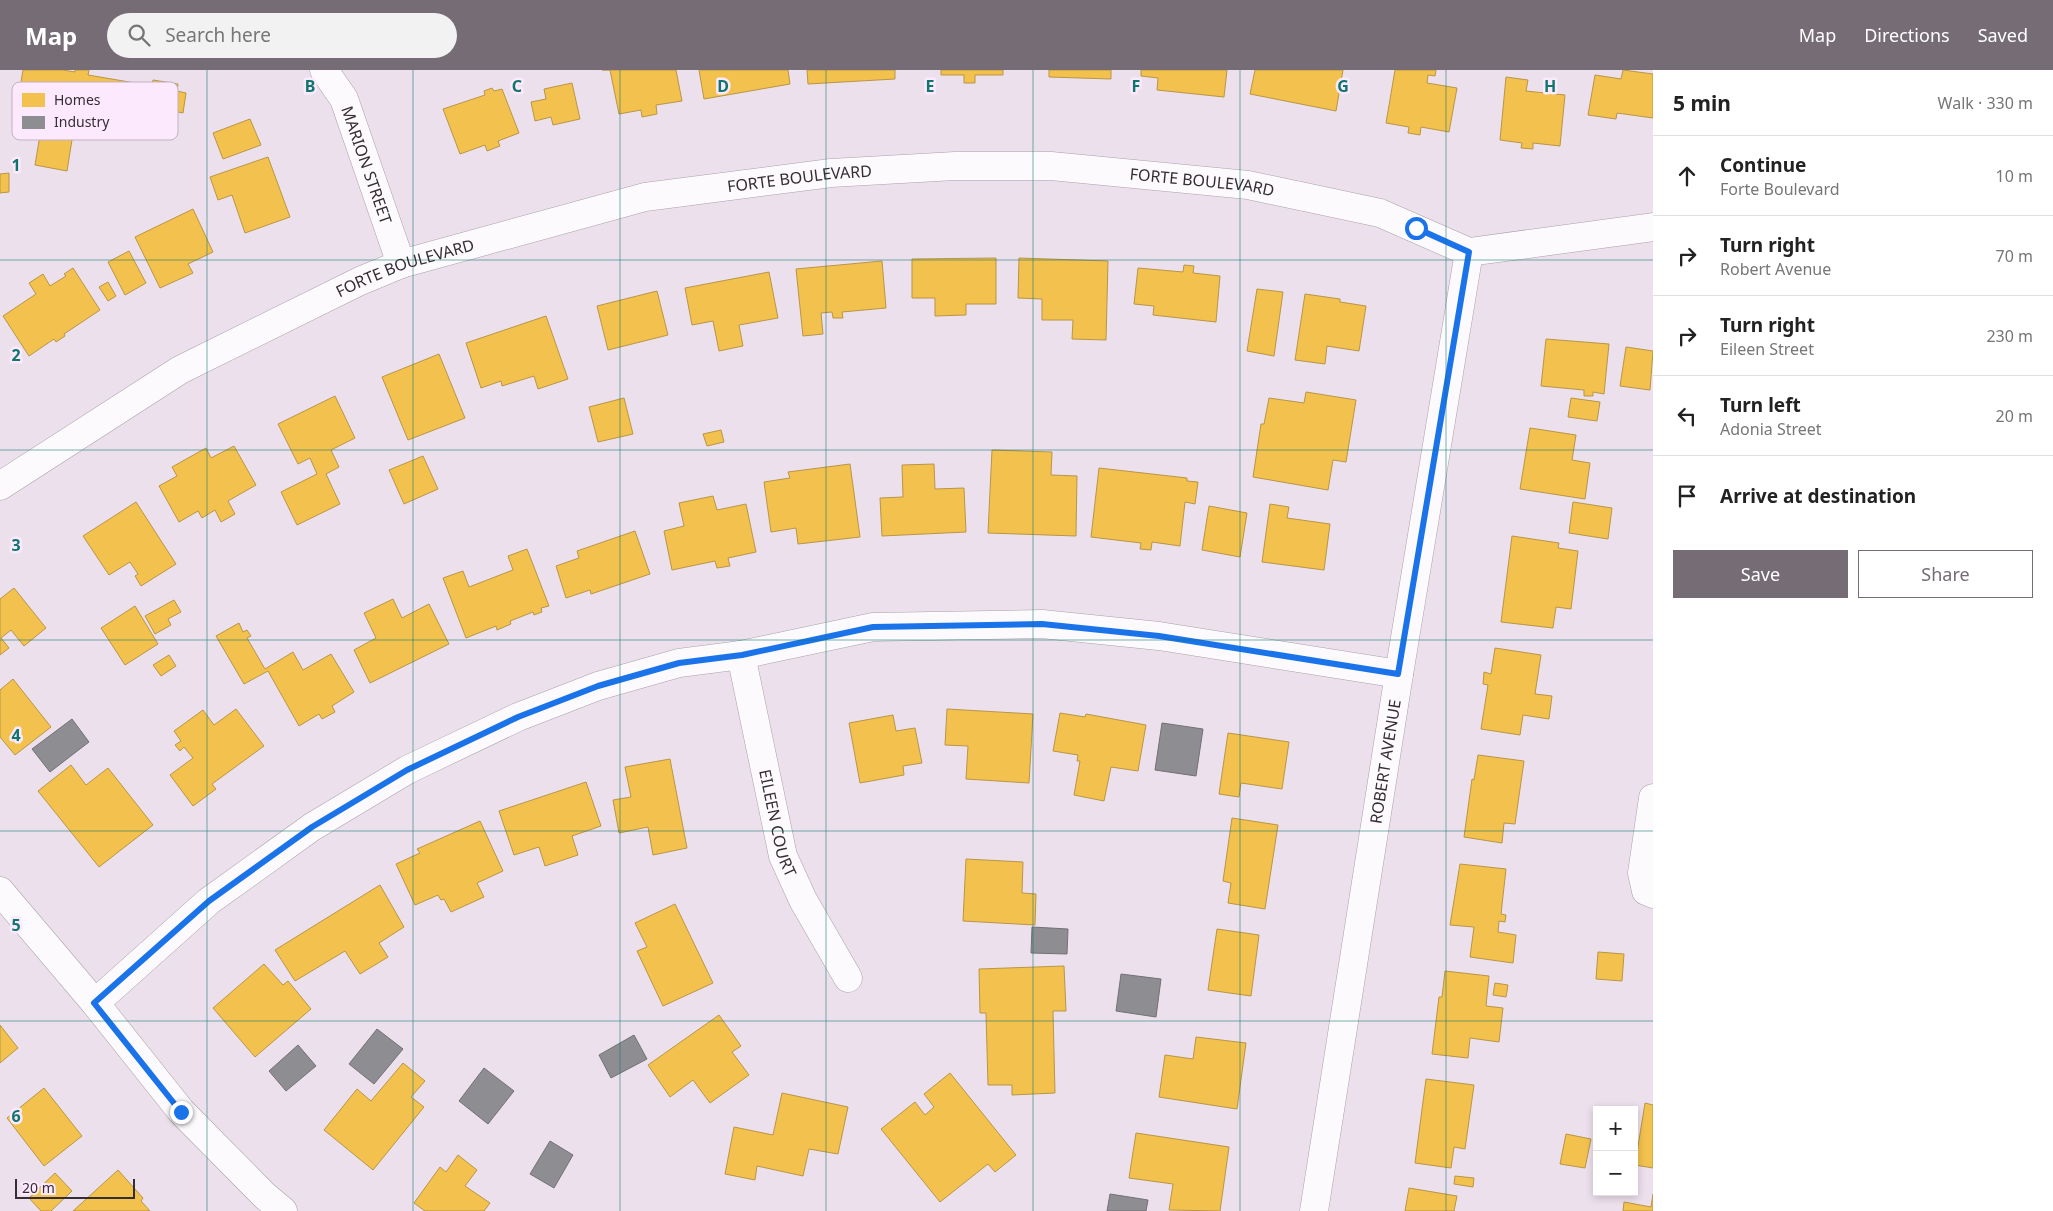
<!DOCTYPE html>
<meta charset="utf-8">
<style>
body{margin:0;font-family:"Noto Sans",sans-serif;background:#f2f2f2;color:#222}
.controls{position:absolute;right:15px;bottom:15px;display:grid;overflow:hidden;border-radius:0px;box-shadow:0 2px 8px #0003}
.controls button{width:45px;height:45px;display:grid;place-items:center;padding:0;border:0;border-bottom:1px solid #e0e0e0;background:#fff;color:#222;font:25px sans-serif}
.scale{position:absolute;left:15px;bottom:12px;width:120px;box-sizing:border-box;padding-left:5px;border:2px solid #352e35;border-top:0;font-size:14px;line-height:18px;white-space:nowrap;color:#352e35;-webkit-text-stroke:4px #fde9fd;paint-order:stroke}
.stop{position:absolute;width:15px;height:15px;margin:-11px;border:4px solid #1a73e8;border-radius:50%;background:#fff}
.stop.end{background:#1a73e8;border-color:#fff;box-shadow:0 1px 5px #0008}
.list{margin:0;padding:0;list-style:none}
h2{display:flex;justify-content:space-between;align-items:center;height:65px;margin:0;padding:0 20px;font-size:21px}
h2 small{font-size:16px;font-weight:400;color:#767676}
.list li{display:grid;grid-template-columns:32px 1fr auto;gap:15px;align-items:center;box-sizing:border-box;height:80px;padding:0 20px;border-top:1px solid #e0e0e0}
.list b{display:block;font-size:19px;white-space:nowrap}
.list p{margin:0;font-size:16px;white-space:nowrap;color:#767676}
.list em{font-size:16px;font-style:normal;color:#767676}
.actions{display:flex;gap:10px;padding:15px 20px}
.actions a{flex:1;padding:11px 0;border:1px solid #756c75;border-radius:0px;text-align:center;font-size:18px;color:#756c75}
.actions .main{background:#756c75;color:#fff}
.icon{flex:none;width:28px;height:28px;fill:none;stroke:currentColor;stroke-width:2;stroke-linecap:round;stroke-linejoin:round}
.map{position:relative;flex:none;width:1653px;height:1141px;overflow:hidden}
header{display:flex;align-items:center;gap:30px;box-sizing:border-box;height:70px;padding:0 25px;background:#756c75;color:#fff}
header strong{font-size:24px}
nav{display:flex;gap:28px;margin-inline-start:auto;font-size:18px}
.search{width:350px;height:45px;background:#f2f2f2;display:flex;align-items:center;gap:12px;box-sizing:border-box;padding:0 18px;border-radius:28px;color:#767676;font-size:19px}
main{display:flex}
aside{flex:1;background:#fff}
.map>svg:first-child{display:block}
.homes{fill:#f2c14e;stroke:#b99546}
.industry{fill:#8d8d92;stroke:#737076}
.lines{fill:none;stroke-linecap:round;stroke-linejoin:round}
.minor-casing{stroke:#a9a1a9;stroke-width:29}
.minor{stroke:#fcfafc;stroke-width:28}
.route{stroke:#1a73e8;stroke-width:6}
.grid{fill:none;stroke:#0f766e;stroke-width:1;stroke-opacity:0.55}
.labels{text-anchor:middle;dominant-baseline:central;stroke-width:5;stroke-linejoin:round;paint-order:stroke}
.street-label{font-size:16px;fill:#352e35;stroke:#fde9fd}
.key{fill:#fde9fd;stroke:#c1b1c1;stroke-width:1}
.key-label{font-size:14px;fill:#352e35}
.grid-label{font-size:16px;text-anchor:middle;font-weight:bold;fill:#0f766e;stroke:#fde9fd;stroke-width:5;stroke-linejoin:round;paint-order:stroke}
</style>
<header>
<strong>Map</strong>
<div class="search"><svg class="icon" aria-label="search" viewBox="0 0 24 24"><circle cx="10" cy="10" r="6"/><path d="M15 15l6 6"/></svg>Search here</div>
<nav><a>Map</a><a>Directions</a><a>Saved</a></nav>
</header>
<main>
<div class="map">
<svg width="1653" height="1141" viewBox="0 0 1653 1141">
<rect width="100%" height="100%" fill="#ece0ec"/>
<path class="homes" d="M 23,0 L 63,0 L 75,2 L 75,0 L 89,0 L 88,5 L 141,14 L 134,61 L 75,51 L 67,101 L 35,95 L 40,65 L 13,60 Z
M 602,0 L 676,0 L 682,31 L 656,35 L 657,44 L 642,47 L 641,40 L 619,44 L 610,0 Z
M 699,0 L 788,0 L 790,14 L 704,29 Z
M 807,0 L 895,0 L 895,9 L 808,14 Z
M 941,0 L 1003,0 L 1003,5 L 975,5 L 975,13 L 964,13 L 964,5 L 941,5 Z
M 1049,0 L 1111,0 L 1111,9 L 1049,7 Z
M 1141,0 L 1227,0 L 1224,27 L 1157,20 L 1158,8 L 1141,6 Z
M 1255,0 L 1343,0 L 1336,41 L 1250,24 Z
M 1395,0 L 1436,0 L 1435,6 L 1428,5 L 1427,13 L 1457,18 L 1449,62 L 1421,57 L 1420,65 L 1408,63 L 1409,57 L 1386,53 Z
M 1623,0 L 1653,4 L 1653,48 L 1617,43 L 1616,49 L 1588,45 L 1595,5 L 1621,9 Z
M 1506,7 L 1528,10 L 1526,21 L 1565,25 L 1560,76 L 1533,73 L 1533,79 L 1521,78 L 1522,73 L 1500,70 Z
M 153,10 L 178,14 L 177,21 L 186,23 L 183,43 L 173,41 L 176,23 L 151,19 Z
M 572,13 L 580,49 L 553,55 L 551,47 L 535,51 L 531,32 L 546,29 L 544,19 Z
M 492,18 L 494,21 L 502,19 L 519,63 L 498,71 L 500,76 L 487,81 L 485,75 L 460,84 L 443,39 L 485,25 L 484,21 Z
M 250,49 L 261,75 L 223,89 L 213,63 Z
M 268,87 L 290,147 L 245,163 L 232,125 L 218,130 L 210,107 Z
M 9,103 L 9,122 L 0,123 L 0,104 Z
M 193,139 L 213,182 L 188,194 L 193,203 L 160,218 L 135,167 Z
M 129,181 L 146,213 L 125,225 L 108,192 Z
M 996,188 L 996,234 L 966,234 L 966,245 L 935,246 L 935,228 L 912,228 L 912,189 Z
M 1019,188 L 1108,191 L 1106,270 L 1072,269 L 1073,250 L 1042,250 L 1042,229 L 1018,228 Z
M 882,191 L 886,238 L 842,242 L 843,248 L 833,248 L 832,242 L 821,243 L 823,264 L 803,266 L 796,199 Z
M 1184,195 L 1194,196 L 1193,203 L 1220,206 L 1216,252 L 1153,245 L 1154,236 L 1134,234 L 1138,198 L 1183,202 Z
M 73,198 L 100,240 L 64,264 L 65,266 L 56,272 L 54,269 L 29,286 L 3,246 L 36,224 L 29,213 L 43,204 L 50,216 L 66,206 L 64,204 Z
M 769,202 L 778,248 L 739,255 L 743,276 L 719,281 L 713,251 L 692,255 L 685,218 Z
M 108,212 L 116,226 L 108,231 L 99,217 Z
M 1257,219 L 1283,222 L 1274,286 L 1247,281 Z
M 657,221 L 668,265 L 608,280 L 597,236 Z
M 1305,224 L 1340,229 L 1340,232 L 1366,236 L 1359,281 L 1327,276 L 1325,294 L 1295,290 Z
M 546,246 L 568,309 L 538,319 L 534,306 L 502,316 L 501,311 L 481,318 L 466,273 Z
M 1546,269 L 1609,274 L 1604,324 L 1593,322 L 1593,326 L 1584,326 L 1584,320 L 1541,316 Z
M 1626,277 L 1653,281 L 1650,320 L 1620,316 Z
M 439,284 L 465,348 L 408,370 L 382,307 Z
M 1306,322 L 1356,330 L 1346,392 L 1333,390 L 1328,420 L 1253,407 L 1261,354 L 1264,354 L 1269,328 L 1304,333 Z
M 335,326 L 355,368 L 331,380 L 339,397 L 326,404 L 340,434 L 297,455 L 281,422 L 317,404 L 310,388 L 298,394 L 278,354 Z
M 624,328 L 633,364 L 598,372 L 589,337 Z
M 1571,328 L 1600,332 L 1597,351 L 1568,347 Z
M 1530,358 L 1576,365 L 1572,390 L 1590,393 L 1585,429 L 1520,419 Z
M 721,360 L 724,372 L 707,376 L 703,364 Z
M 234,376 L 256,415 L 228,431 L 235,444 L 221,452 L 215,440 L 202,448 L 198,441 L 179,452 L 159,416 L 177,406 L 172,397 L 206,378 L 211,388 Z
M 992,380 L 1052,382 L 1051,405 L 1077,406 L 1076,466 L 988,463 Z
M 423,386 L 438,419 L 404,434 L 389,400 Z
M 850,394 L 860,467 L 798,474 L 796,458 L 771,462 L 764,412 L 790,408 L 788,402 Z
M 934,394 L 935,419 L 964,418 L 966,462 L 882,466 L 880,428 L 903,427 L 902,395 Z
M 1099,398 L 1187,408 L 1187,411 L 1198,412 L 1195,434 L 1185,432 L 1180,476 L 1152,472 L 1151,480 L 1140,479 L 1141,473 L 1091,467 Z
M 713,426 L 717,440 L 746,434 L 756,482 L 728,488 L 730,496 L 717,498 L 715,491 L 672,500 L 664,461 L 684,456 L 679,433 Z
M 136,432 L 176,494 L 141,516 L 135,506 L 138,504 L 130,492 L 109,505 L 83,466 Z
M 1573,432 L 1612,438 L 1608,469 L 1569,463 Z
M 1270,434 L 1289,437 L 1287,448 L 1330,454 L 1324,500 L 1262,492 Z
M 1209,436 L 1247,443 L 1240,487 L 1202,480 Z
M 635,461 L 650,504 L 591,524 L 590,520 L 566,528 L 556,496 L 579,488 L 577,481 Z
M 1512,466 L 1559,473 L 1558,478 L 1578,481 L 1571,539 L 1556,537 L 1553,558 L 1501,552 Z
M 527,479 L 549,536 L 541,538 L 542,542 L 534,545 L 533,542 L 510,551 L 511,554 L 497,560 L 496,556 L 466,568 L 443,508 L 463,501 L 469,517 L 513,500 L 508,486 Z
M 14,518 L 46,558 L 24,576 L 11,560 L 1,568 L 9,578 L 0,585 L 0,529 Z
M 393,529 L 402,548 L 429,534 L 449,574 L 370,613 L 354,580 L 376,568 L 364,543 Z
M 174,530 L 181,542 L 168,549 L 171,555 L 155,564 L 145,546 Z
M 135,536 L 158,574 L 125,595 L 101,558 Z
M 239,553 L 243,562 L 247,560 L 251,566 L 247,568 L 265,599 L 293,582 L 303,600 L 331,584 L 354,622 L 332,636 L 335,642 L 322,649 L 319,644 L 299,656 L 268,601 L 244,614 L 216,566 Z
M 1495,578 L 1541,585 L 1535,624 L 1552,626 L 1549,649 L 1523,645 L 1520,665 L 1481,659 L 1488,615 L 1483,614 L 1484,602 L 1491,604 Z
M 169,585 L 176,596 L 161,606 L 153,595 Z
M 13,609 L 51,657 L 15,685 L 0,667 L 0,620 Z
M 236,639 L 264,676 L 212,714 L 216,719 L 193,736 L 170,705 L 193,688 L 184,677 L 180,681 L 175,675 L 181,671 L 174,661 L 203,640 L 214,655 Z
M 947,639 L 1033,644 L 1029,713 L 966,709 L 968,676 L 945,675 Z
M 1060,643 L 1085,647 L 1086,644 L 1146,655 L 1138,701 L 1111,697 L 1104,731 L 1074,725 L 1080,691 L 1077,691 L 1078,685 L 1053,681 Z
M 893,645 L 896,661 L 915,658 L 922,693 L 903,696 L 904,705 L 860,713 L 849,653 Z
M 1228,663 L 1289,672 L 1282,719 L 1241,713 L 1239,727 L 1219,724 Z
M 1478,685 L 1524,691 L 1515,754 L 1504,753 L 1502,773 L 1464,767 L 1472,709 L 1474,710 Z
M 670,689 L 687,778 L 653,785 L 648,757 L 619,763 L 613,730 L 631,727 L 625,697 Z
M 71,695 L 86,715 L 108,698 L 153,755 L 99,797 L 38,721 Z
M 586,712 L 601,756 L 572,766 L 578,785 L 545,796 L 539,777 L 514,785 L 499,741 Z
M 1232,748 L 1278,755 L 1265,839 L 1228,833 L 1231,813 L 1223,811 Z
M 480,751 L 503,801 L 477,813 L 484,827 L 451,842 L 444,829 L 441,830 L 438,825 L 415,835 L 396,794 L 420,783 L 417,779 Z
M 966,789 L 1023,792 L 1022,823 L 1036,824 L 1035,855 L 963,851 Z
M 1460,794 L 1506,799 L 1501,844 L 1506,845 L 1505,852 L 1499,851 L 1498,862 L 1516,865 L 1513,893 L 1470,887 L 1474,857 L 1450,855 Z
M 380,815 L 404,857 L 379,873 L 388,887 L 360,904 L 345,881 L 295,911 L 275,880 Z
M 675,834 L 713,913 L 663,936 L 637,881 L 647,877 L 635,853 Z
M 1217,859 L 1259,865 L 1251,926 L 1208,920 Z
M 1598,882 L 1624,884 L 1622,911 L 1596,909 Z
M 264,894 L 283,915 L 288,911 L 311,939 L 255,987 L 213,938 Z
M 1064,896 L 1066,941 L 1053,941 L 1055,1023 L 1012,1025 L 1012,1015 L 988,1015 L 986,943 L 980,943 L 979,899 Z
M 1445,901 L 1489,906 L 1486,936 L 1503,938 L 1499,972 L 1470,968 L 1468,988 L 1432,984 L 1439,927 L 1442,927 Z
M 1495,913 L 1508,915 L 1506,927 L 1493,925 Z
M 719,945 L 741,976 L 732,982 L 749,1005 L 710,1033 L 693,1010 L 670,1027 L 648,995 Z
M 0,955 L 18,978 L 0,993 Z
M 1196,967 L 1246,973 L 1237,1039 L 1159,1027 L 1165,985 L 1193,989 Z
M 403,993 L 425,1011 L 411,1027 L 424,1037 L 373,1100 L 324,1060 L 357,1019 L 371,1031 Z
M 950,1003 L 1016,1085 L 995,1102 L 988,1094 L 940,1132 L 881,1059 L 915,1032 L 925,1045 L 934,1037 L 924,1024 Z
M 1426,1009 L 1474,1015 L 1465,1079 L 1454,1077 L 1451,1098 L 1415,1093 Z
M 44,1018 L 82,1066 L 44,1096 L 7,1048 Z
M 782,1023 L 848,1037 L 838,1084 L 809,1079 L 803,1106 L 757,1096 L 755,1110 L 725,1104 L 734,1057 L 773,1065 Z
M 1645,1033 L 1653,1035 L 1653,1098 L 1635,1095 Z
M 1136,1063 L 1229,1077 L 1220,1141 L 1169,1140 L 1173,1114 L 1129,1108 Z
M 1566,1064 L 1591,1069 L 1585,1098 L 1560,1094 Z
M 458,1085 L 477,1100 L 465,1116 L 490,1133 L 484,1141 L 425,1141 L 414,1133 L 440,1097 L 446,1102 Z
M 118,1100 L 143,1128 L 141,1131 L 150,1141 L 73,1141 Z
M 55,1103 L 72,1121 L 51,1141 L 41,1141 L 29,1128 Z
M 1455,1106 L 1474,1108 L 1473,1117 L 1454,1114 Z
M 1409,1118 L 1457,1126 L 1454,1141 L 1405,1141 Z
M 1653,1124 L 1653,1141 L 1623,1141 L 1624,1132 L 1651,1137 Z"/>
<path class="industry" d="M 72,649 L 89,672 L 50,702 L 32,679 Z
M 1162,653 L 1203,659 L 1196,706 L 1155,700 Z
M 1032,857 L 1068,859 L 1067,884 L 1031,883 Z
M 1121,904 L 1161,909 L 1156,947 L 1116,941 Z
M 377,959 L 403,979 L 374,1014 L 349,994 Z
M 634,965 L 647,989 L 611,1008 L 599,985 Z
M 298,975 L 316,996 L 286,1021 L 269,1001 Z
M 484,998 L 514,1021 L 488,1054 L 459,1031 Z
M 550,1071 L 573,1085 L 554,1118 L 530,1104 Z
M 1110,1124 L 1148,1130 L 1146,1141 L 1107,1141 Z"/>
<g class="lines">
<defs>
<g id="minor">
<path id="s1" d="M 324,0 L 344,29 L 401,194"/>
<path id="s2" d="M 0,416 L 180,300 L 360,211 L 401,194 L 645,127 L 831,103 L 955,96 L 1051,96 L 1248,115 L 1380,143 L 1469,182 L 1653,157"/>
<path id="s3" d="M 741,585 L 783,786 L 803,830 L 848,908"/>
<path d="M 1653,728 L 1642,803 L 1646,821 L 1653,824"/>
<path d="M 0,821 L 95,933 L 181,1041 L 265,1126 L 283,1141"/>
<path d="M 95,933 L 209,831 L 312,757 L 407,700 L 518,647 L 598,616 L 679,593 L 741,585 L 873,557 L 1042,554 L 1159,566 L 1399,604"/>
<path id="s4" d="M 1314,1141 L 1399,604 L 1469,182"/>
</g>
</defs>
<use href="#minor" class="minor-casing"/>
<use href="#minor" class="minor"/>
</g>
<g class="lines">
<path class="route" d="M 181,1042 L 94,933 L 209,831 L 312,757 L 407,700 L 518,647 L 598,616 L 679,593 L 742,585 L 873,557 L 1042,554 L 1159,566 L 1398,604 L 1469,182 L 1416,158"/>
</g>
<path class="grid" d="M 207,0 L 207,1141M 413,0 L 413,1141M 620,0 L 620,1141M 826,0 L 826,1141M 1033,0 L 1033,1141M 1240,0 L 1240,1141M 1446,0 L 1446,1141M 0,190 L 1653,190M 0,380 L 1653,380M 0,570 L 1653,570M 0,761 L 1653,761M 0,951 L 1653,951"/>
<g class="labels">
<g class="street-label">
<text stroke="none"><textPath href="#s1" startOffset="105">MARION STREET</textPath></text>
<text stroke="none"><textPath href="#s2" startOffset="868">FORTE BOULEVARD</textPath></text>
<text stroke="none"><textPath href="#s2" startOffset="1272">FORTE BOULEVARD</textPath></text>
<text stroke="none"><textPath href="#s2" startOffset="462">FORTE BOULEVARD</textPath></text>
<text stroke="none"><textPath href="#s4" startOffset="455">ROBERT AVENUE</textPath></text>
<text stroke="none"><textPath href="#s3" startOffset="172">EILEEN COURT</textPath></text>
</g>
</g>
<rect x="12" y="12" width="166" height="58" rx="8" class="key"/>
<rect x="22" y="23" width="23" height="14" fill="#f2c14e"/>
<rect x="22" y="46" width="23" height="13" fill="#8d8d92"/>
<g class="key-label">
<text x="54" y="35">Homes</text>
<text x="54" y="57">Industry</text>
</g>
<g class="grid-label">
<text x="310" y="22">B</text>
<text x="517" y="22">C</text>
<text x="723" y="22">D</text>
<text x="930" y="22">E</text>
<text x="1136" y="22">F</text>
<text x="1343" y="22">G</text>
<text x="1550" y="22">H</text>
<text x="16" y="101">1</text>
<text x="16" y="291">2</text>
<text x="16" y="481">3</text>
<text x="16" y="671">4</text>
<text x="16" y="861">5</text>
<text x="16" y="1052">6</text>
</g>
</svg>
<div class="controls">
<button>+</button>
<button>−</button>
</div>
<div class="scale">20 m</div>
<div class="stop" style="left:1416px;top:158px"></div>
<div class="stop end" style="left:181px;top:1042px"></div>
</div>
<aside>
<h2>5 min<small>Walk · 330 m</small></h2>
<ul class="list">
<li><svg class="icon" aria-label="ahead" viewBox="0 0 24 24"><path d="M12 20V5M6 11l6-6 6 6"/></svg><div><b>Continue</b><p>Forte Boulevard</p></div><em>10 m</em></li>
<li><svg class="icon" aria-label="right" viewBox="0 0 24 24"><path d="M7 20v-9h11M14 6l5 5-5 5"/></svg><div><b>Turn right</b><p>Robert Avenue</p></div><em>70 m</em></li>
<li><svg class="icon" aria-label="right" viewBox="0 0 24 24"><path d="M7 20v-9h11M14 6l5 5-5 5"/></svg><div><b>Turn right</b><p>Eileen Street</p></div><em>230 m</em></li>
<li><svg class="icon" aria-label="left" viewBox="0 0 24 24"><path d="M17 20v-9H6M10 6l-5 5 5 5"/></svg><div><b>Turn left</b><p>Adonia Street</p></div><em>20 m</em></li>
<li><svg class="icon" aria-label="arrive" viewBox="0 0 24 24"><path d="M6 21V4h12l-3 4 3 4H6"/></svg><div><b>Arrive at destination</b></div></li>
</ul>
<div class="actions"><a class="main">Save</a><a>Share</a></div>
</aside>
</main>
